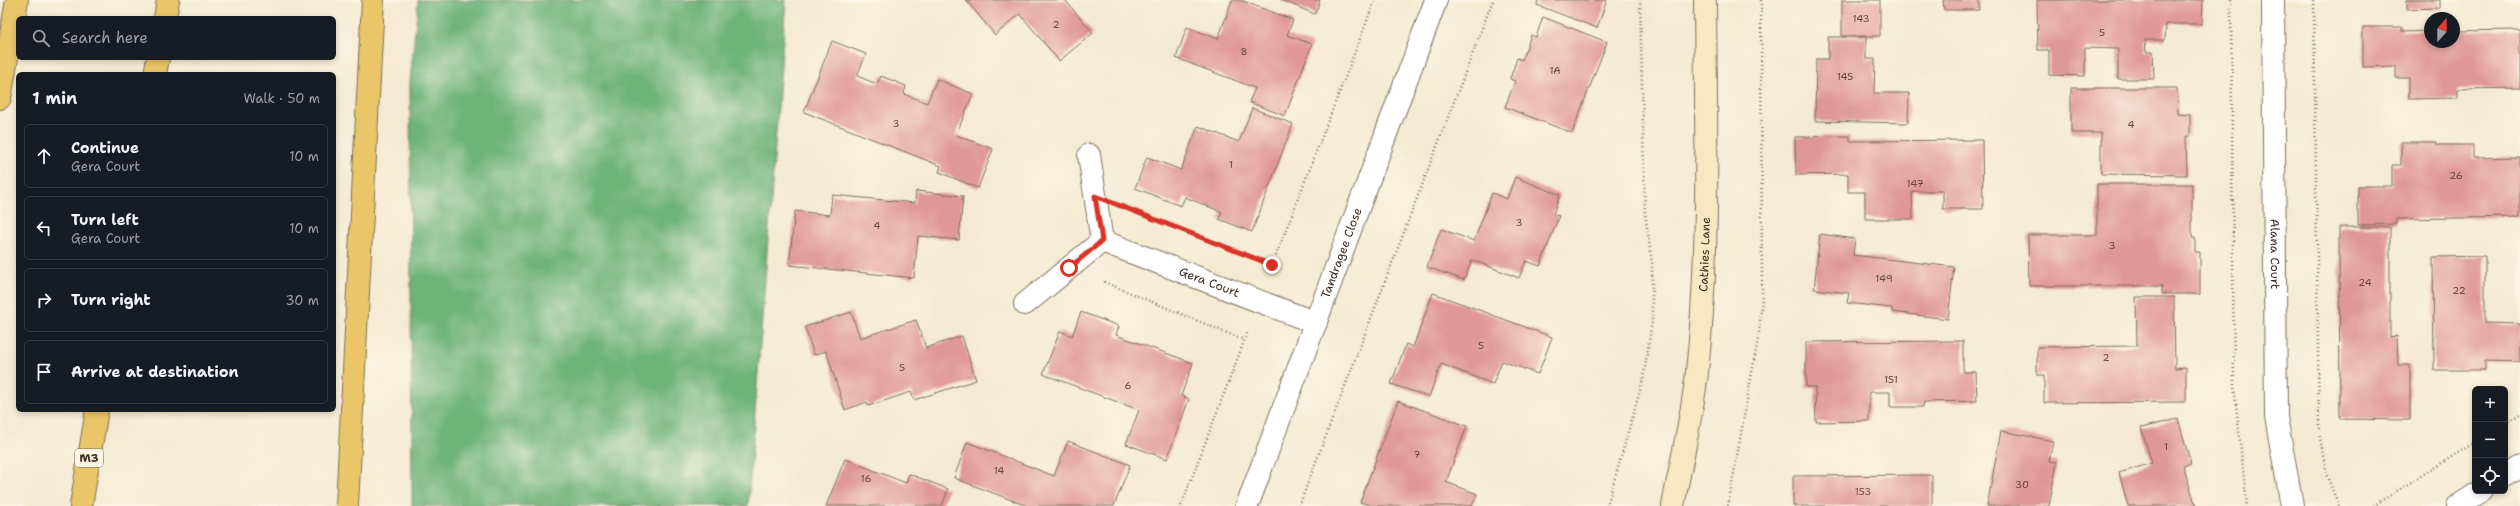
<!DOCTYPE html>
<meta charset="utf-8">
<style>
body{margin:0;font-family:"Shantell Sans",sans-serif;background:#242831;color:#f1f3f6}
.controls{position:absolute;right:12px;bottom:12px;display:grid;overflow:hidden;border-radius:6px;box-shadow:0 2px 6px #0003}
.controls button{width:36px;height:36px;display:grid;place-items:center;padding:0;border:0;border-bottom:1px solid #363941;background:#171b24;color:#f1f3f6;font:20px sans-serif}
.compass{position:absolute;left:2424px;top:12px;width:36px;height:36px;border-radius:50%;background:#171b24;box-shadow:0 2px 6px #0003;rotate:21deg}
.stop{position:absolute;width:12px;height:12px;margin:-9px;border:3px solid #d93025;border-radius:50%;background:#fff}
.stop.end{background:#d93025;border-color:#fff;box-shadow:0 1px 4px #0008}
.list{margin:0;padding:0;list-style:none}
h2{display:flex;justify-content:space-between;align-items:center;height:52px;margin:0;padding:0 16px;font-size:17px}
h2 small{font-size:13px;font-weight:400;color:#9ea1a6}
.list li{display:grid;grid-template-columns:26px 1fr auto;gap:12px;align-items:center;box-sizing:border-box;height:64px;margin:0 8px 8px;padding:0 8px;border:1px solid #363941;border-radius:6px}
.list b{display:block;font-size:15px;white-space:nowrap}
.list p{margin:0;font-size:13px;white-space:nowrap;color:#9ea1a6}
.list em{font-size:13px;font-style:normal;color:#9ea1a6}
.icon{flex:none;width:22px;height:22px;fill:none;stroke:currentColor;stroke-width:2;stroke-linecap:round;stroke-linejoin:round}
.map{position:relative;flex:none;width:2520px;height:506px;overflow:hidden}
.search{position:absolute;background:#171b24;box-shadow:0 2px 6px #0003;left:16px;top:16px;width:320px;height:44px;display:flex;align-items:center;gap:10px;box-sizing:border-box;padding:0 14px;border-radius:6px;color:#9ea1a6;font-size:15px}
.panel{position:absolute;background:#171b24;box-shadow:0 2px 6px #0003;left:16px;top:72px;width:320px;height:340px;border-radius:6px}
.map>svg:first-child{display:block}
.forest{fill:#6eb479;stroke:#546f4c}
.building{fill:#e09896}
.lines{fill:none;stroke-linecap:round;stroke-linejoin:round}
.street-casing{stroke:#7c6d5d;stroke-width:24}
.secondary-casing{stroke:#7c6d5d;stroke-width:24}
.highway-casing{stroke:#7c6d5d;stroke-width:24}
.path{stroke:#7c6d5d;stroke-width:2.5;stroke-dasharray:1 3;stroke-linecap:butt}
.street{stroke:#fff;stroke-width:22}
.secondary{stroke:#f7e8c3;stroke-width:22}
.highway{stroke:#eac669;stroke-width:22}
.route{stroke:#d93025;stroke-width:5}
.labels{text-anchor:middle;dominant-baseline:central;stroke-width:3;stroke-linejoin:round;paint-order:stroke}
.number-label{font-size:10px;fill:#64463c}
.shield{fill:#fcf5e5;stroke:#75675a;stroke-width:1}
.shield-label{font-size:11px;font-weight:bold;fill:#3b2a1e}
.street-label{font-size:12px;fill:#3b2a1e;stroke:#fcf5e5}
</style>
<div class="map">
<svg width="2520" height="506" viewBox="0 0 2520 506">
<rect width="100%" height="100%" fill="#fcf5e5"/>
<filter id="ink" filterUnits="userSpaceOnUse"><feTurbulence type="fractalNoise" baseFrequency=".025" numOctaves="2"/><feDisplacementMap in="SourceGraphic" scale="8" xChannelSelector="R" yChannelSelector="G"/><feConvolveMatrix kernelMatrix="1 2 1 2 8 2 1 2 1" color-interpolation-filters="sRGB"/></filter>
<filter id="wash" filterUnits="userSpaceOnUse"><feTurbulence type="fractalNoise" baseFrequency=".012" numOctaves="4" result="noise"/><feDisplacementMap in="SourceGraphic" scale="16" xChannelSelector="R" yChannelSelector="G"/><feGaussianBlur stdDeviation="0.9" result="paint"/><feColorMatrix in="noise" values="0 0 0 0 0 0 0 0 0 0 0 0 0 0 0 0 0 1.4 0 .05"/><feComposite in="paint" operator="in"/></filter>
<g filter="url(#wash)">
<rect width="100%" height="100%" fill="#f4ead1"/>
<path class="forest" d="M 418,0 L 786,0 L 748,506 L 412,506 L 410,82 Z"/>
<g id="blocks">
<path class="building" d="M 966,0 L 1065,0 L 1093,33 L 1059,61 L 1020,14 L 995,35 Z
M 1232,0 L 1240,0 L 1293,20 L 1287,35 L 1312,44 L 1285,116 L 1249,102 L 1255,88 L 1176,58 L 1187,27 L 1218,39 Z
M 1281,0 L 1320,0 L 1315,14 Z
M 1538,0 L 1607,0 L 1597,28 L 1537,5 Z
M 1842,0 L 1880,0 L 1880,36 L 1842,36 Z
M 1943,0 L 1979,0 L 1979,10 L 1944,10 Z
M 2037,0 L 2203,0 L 2202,24 L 2166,24 L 2165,40 L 2145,40 L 2146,52 L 2153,52 L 2154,79 L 2118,79 L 2118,49 L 2085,48 L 2085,76 L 2049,75 L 2049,50 L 2038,50 Z
M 2407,0 L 2440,0 L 2440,8 L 2407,9 Z
M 1543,17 L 1607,42 L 1572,133 L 1505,107 L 1515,81 L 1510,79 L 1517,58 L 1522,60 L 1531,35 L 1536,37 Z
M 2363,27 L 2402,27 L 2402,32 L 2430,31 L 2430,42 L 2454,42 L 2454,31 L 2520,30 L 2520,88 L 2458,89 L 2458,98 L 2409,99 L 2409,78 L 2396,78 L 2396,66 L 2363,67 Z
M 1828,37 L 1866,37 L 1866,59 L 1875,59 L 1874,93 L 1909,93 L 1908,123 L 1815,121 L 1816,59 L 1828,59 Z
M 832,41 L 866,54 L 857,76 L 877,84 L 881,76 L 906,86 L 904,94 L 927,103 L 937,79 L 973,94 L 956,135 L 993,149 L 978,188 L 939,172 L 941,166 L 804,112 Z
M 2071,88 L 2177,88 L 2178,114 L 2190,115 L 2190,136 L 2186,136 L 2187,175 L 2101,174 L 2101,133 L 2071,133 Z
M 1252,108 L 1293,124 L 1252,232 L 1219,219 L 1222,212 L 1185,197 L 1181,206 L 1135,188 L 1147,157 L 1181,170 L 1198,126 L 1239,142 Z
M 1850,136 L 1850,141 L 1982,140 L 1983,209 L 1943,209 L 1943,191 L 1912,191 L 1913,219 L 1865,219 L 1865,192 L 1848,192 L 1848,174 L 1796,175 L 1795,137 Z
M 2401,142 L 2437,142 L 2437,145 L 2473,145 L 2473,158 L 2520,157 L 2520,217 L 2396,219 L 2396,224 L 2358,225 L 2358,186 L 2392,186 L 2392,165 L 2401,165 Z
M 1515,177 L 1560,195 L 1553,214 L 1559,216 L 1540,266 L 1526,261 L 1519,278 L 1472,260 L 1464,280 L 1427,267 L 1441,229 L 1474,241 L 1492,193 L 1507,199 Z
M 2097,184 L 2192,184 L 2192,238 L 2195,238 L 2195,252 L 2200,252 L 2200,294 L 2162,294 L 2162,286 L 2029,286 L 2028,235 L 2097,235 Z
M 916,191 L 963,196 L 959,240 L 918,236 L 914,278 L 789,265 L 795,211 L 830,215 L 832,195 L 915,203 Z
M 2339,227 L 2390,227 L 2390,337 L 2397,336 L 2398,365 L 2410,365 L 2410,420 L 2340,419 Z
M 1820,234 L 1855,239 L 1853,255 L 1954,267 L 1948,319 L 1892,312 L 1892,308 L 1847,303 L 1849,293 L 1814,289 Z
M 2485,256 L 2485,323 L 2520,324 L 2520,362 L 2485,361 L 2485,370 L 2434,370 L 2433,257 Z
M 1433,293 L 1552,337 L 1538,374 L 1502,361 L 1493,384 L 1441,364 L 1429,397 L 1391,384 L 1406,344 L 1413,347 Z
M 2136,297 L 2174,297 L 2175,368 L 2186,367 L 2186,402 L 2044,403 L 2044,375 L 2037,375 L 2037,347 L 2137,346 Z
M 851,312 L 860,338 L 916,320 L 926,348 L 962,336 L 976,380 L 914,400 L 911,392 L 868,406 L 867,402 L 845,410 L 826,351 L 814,355 L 805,327 Z
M 1081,312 L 1119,326 L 1116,335 L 1193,363 L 1181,396 L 1189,399 L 1167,459 L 1126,444 L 1139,410 L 1043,374 L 1060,331 L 1072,336 Z
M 1963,341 L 1963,372 L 1976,372 L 1977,401 L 1924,402 L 1923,407 L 1890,407 L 1890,392 L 1869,392 L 1869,421 L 1816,422 L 1815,387 L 1806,387 L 1806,342 Z
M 1398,401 L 1467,426 L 1446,482 L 1477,494 L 1472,506 L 1372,506 L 1360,502 Z
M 2178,419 L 2191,464 L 2183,466 L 2196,506 L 2128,506 L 2119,473 L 2152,463 L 2141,428 Z
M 2001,431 L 2053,441 L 2049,461 L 2057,462 L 2049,506 L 1987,506 Z
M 1068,441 L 1130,465 L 1114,506 L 1027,506 L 954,478 L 967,442 L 1054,476 Z
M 845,459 L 906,483 L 909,474 L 948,489 L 942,506 L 826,506 Z
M 1932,475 L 1932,506 L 1793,506 L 1793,476 Z"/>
</g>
</g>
<g filter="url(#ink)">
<use href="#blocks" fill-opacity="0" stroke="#7c6d5d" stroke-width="1"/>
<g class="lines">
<defs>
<g id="street">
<path id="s1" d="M 2273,0 L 2276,417 L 2292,506"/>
<path id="s2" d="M 1102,241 L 1316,323"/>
<path d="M 1025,304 L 1102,241 L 1089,155"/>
<path d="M 2505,476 L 2520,467"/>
<path id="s3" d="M 1247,506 L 1436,0"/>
<path d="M 2458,506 L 2481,491"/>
</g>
<g id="secondary">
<path id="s4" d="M 1673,506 C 1681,462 1692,417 1697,372 C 1710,248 1706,124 1705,0"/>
</g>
<path id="highway" d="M 165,18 L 168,0
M 155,74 L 158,58
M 0,98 L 17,0
M 81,506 L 97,410
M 347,506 L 373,0"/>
</defs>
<use href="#street" class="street-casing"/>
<use href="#secondary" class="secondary-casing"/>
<use href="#highway" class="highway-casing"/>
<path class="path" d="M 2231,0 L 2234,386 L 2247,506
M 2314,0 L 2319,432 L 2327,476 L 2339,506
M 1131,211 L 1272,265
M 1270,271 L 1375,0
M 1104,282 L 1244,340
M 2505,423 L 2520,414
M 1181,506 L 1248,331
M 1299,506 L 1493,0
M 1607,506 L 1643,380 L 1652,321 L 1652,263 L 1645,213 L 1640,0
M 1728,506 L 1759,333 L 1762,297 L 1761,0
M 2373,506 L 2475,442"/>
<use href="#street" class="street"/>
<use href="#secondary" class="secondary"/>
<use href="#highway" class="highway"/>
</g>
</g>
<g class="lines" filter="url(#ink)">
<path class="route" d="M 1069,268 L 1102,241 L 1095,196 L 1272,265"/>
</g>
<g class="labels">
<g class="number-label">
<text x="1861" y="18">143</text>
<text x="1056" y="24">2</text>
<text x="2102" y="32">5</text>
<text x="1244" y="51">8</text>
<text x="1555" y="70">1A</text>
<text x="1845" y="76">145</text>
<text x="896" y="123">3</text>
<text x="2131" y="124">4</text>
<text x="1231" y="164">1</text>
<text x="2456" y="175">26</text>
<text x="1915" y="183">147</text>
<text x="1519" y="222">3</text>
<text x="877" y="225">4</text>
<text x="2112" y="245">3</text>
<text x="1884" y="278">149</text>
<text x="2365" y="282">24</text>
<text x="2459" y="290">22</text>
<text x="1481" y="345">5</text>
<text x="2106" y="357">2</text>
<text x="902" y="367">5</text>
<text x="1891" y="379">151</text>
<text x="1128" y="385">6</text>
<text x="2166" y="446">1</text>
<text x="1417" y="454">7</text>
<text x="999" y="470">14</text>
<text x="866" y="478">16</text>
<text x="2022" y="484">30</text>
<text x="1863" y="491">153</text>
</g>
<rect class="shield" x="75" y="449" width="28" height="18" rx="3"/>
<g class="shield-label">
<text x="89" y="458">M3</text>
</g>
<g class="street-label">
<text stroke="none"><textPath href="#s3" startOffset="270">Tandragee Close</textPath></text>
<text stroke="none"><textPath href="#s4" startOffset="254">Cathies Lane</textPath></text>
<text stroke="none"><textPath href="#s1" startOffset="254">Alana Court</textPath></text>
<text stroke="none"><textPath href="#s2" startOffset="115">Gera Court</textPath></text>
</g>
</g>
</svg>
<div class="controls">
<button>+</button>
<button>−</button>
<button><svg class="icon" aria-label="locate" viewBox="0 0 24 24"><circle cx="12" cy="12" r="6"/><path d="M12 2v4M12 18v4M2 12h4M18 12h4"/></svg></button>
</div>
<svg class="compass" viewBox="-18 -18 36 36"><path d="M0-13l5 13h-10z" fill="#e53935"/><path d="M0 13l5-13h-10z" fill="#9ea1a6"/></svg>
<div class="stop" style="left:1069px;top:268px"></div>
<div class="stop end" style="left:1272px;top:265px"></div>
<div class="search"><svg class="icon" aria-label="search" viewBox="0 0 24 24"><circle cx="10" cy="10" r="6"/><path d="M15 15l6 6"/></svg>Search here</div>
<section class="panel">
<h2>1 min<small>Walk · 50 m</small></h2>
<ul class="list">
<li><svg class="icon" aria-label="ahead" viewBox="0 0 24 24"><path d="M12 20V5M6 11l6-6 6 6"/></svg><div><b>Continue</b><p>Gera Court</p></div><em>10 m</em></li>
<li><svg class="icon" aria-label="left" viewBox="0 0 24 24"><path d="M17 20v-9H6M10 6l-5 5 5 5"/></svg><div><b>Turn left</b><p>Gera Court</p></div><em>10 m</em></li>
<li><svg class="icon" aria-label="right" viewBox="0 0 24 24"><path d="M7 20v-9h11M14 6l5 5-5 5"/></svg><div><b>Turn right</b></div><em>30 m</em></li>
<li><svg class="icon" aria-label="arrive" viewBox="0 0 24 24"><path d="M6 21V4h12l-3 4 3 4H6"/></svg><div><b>Arrive at destination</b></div></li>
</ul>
</section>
</div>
